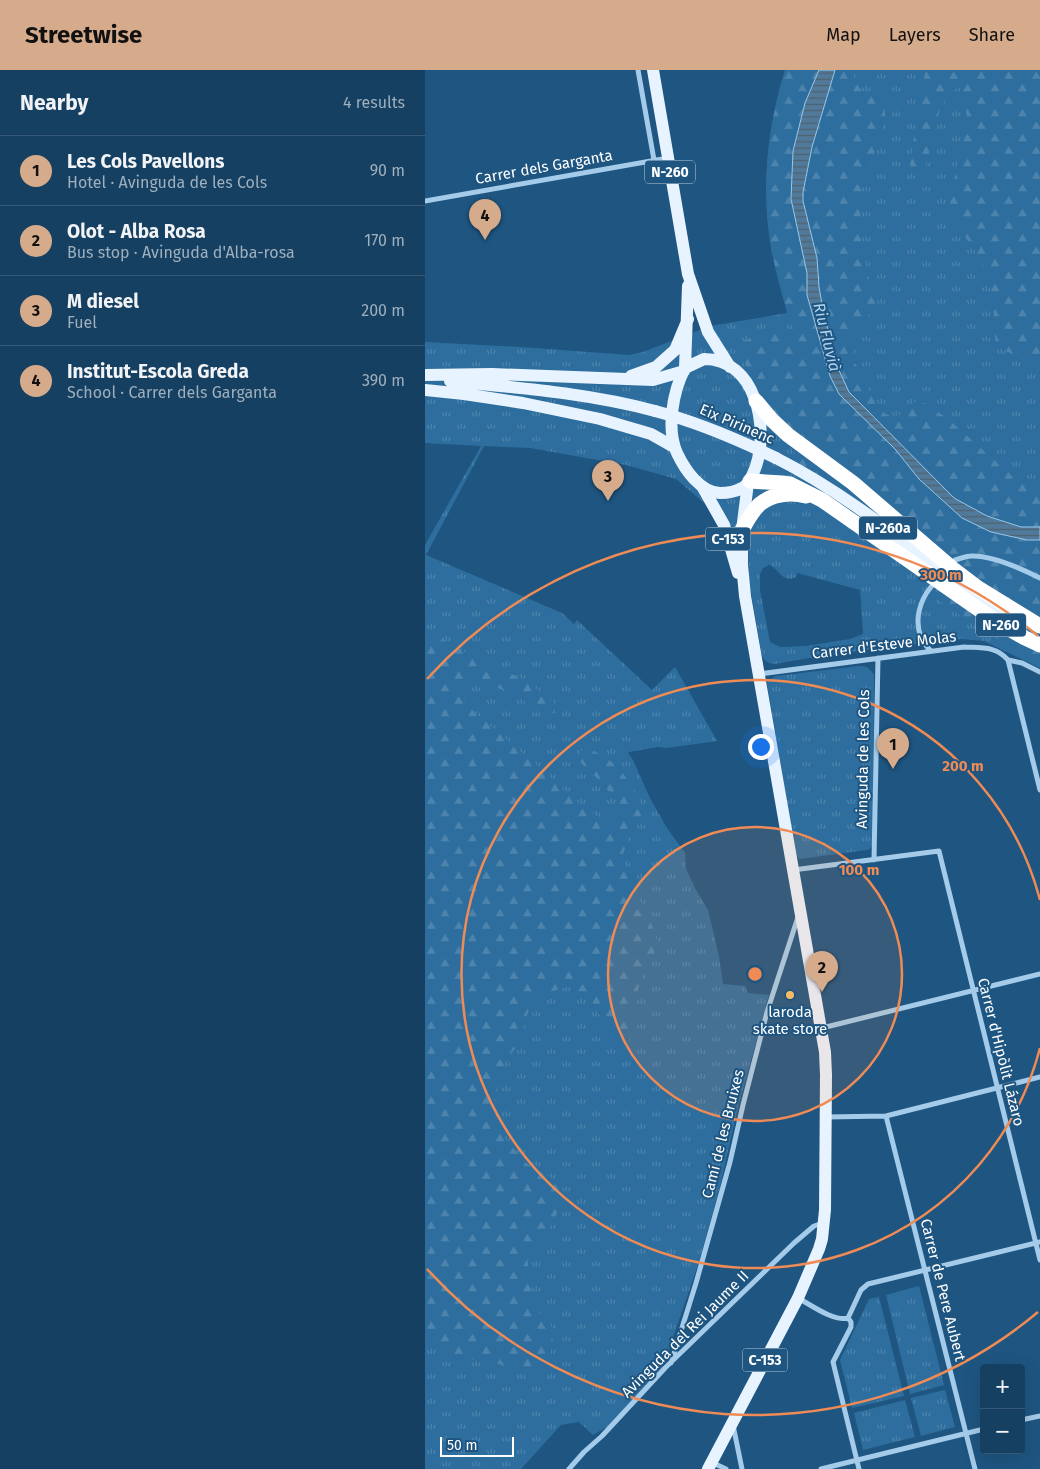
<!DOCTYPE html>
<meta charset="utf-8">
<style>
body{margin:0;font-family:"Fira Sans",sans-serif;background:#1f4767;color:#f1f3f6}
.controls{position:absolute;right:15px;bottom:15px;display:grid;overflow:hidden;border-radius:5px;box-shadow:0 5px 20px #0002}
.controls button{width:45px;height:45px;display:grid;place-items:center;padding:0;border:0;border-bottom:1px solid #355976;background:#164061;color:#f1f3f6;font:25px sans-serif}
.scale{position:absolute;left:15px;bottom:12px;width:74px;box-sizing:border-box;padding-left:5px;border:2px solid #fff;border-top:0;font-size:14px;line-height:18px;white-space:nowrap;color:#fff;-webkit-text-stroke:4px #1e5581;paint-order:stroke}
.you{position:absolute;left:335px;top:676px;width:18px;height:18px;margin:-12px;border:4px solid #fff;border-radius:50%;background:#1a73e8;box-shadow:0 0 0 8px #1a73e833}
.badge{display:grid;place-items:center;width:32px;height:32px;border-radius:50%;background:#d6ab8b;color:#111;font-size:16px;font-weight:700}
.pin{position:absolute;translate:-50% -41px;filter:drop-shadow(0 1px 2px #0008)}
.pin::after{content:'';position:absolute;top:26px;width:18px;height:15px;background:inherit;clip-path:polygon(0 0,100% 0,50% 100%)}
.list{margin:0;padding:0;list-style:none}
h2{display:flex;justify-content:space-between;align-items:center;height:65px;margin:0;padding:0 20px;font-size:21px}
h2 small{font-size:16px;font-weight:400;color:#9eafbd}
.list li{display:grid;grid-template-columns:32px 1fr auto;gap:15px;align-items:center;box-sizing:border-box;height:70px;padding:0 20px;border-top:1px solid #355976}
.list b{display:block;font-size:19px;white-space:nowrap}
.list p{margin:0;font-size:16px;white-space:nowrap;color:#9eafbd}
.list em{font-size:16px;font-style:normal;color:#9eafbd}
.map{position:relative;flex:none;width:615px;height:1399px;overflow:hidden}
header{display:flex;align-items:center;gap:30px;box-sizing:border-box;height:70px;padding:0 25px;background:#d6ab8b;color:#111}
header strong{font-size:24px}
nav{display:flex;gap:28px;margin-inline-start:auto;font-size:18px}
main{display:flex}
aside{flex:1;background:#164061}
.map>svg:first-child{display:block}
.grass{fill:url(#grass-tufts);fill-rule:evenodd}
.forest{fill:url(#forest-firs)}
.water{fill:url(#water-rules);stroke:#97c8ea}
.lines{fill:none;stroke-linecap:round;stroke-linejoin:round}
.minor{stroke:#a4cbe9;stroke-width:5}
.primary{stroke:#e7f3fe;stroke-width:12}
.motorway{stroke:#fff;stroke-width:15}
.primary-bridge{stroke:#e7f3fe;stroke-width:12}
.ring{fill:none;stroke:#ef8b55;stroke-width:2.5}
.poi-dot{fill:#f8bb63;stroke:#1e5581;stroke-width:2}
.labels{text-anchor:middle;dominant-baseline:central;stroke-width:4;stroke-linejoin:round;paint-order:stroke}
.shield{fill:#1e5581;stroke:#bcccd9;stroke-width:1}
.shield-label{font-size:14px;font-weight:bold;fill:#fff}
.street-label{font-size:15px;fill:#fff;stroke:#1e5581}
.poi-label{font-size:15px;fill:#fff;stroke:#1e5581}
.water-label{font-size:16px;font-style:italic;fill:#afd5f0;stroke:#1e5581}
.centre{fill:#ef8b55;stroke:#1e5581;stroke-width:2.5}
.ring-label{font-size:15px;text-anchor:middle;font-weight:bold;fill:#ef8b55;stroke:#1e5581;stroke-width:4;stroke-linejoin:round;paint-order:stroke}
</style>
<header>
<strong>Streetwise</strong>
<nav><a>Map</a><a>Layers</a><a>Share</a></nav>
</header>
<main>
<aside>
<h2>Nearby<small>4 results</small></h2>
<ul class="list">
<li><span class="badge">1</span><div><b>Les Cols Pavellons</b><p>Hotel · Avinguda de les Cols</p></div><em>90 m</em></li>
<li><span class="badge">2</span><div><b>Olot - Alba Rosa</b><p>Bus stop · Avinguda d'Alba-rosa</p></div><em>170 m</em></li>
<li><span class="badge">3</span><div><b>M diesel</b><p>Fuel</p></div><em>200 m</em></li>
<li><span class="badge">4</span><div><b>Institut-Escola Greda</b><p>School · Carrer dels Garganta</p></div><em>390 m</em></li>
</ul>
</aside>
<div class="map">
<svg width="615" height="1399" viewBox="0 0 615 1399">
<defs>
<pattern id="grass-tufts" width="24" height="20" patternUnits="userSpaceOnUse" patternTransform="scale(1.25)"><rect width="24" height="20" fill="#2e6e9e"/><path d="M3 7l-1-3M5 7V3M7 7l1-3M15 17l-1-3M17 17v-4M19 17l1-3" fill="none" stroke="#4d84ad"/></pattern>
<pattern id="forest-firs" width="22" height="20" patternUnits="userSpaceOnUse" patternTransform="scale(1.25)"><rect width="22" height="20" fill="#2e6e9e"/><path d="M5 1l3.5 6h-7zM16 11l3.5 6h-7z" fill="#4d84ad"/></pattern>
<pattern id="water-rules" width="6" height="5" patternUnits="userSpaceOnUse" patternTransform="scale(1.25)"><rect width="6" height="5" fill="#517999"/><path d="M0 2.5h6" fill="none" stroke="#4e6272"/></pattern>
</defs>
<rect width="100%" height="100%" fill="#1e5581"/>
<path class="grass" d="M 360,0 L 615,0 L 615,598 L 559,571 L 536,569 L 408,584 L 350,594 C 343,593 341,592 337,586 L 324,510 L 323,470 L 251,409 L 201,395 L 105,378 L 59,376 L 1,485 L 137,543 L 149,554 L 152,550 L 227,620 L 250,597 L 292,671 L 242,678 L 233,677 L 204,682 L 203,683 L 208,690 L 225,728 L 242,758 L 260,783 L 261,799 L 271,820 L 283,840 L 294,886 L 298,914 L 320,916 L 323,923 L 344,925 L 313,1037 L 295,1116 L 274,1192 L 242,1285 L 236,1300 L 185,1355 L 168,1365 L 154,1352 L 136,1355 L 96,1399 L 0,1399 L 0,475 L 56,376 L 0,373 L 0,272 L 96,277 L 204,285 L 218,282 L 285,256 L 362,243 C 357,223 351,203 347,183 C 335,121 342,59 360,0 ZM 344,495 C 355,499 357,514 371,507 L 372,503 L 435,520 L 438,564 L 425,569 L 381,576 L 355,577 L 345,572 L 335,520 L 335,504 L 338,498 Z
M 435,596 L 442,597 L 449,604 L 448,771 L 446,778 L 442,780 L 374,789 L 371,785 L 342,613 L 344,610 L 351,606 Z
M 494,1216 L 519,1315 L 485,1324 L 461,1225 Z
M 454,1227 L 479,1326 L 427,1338 L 415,1290 L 444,1229 Z
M 520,1320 L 530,1357 L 496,1366 L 486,1328 Z
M 480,1330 L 490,1367 L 438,1380 L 429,1343 Z"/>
<path class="forest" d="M 360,0 L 394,0 L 380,33 L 366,129 L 382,203 L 382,226 L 405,306 L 414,324 L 470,379 L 494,409 L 537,448 L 602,470 L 615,470 L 615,595 L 539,548 L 509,527 L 511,519 L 397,435 L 344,335 L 309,273 L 367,258 C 360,233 352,208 347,183 C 336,121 342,59 360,0 Z
M 410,0 L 426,0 C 436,25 436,21 460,29 L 460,47 L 456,66 L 438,112 L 435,131 L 436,175 L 451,236 L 430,263 L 428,277 L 430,293 L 454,339 L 461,344 L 470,346 L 479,344 L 490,331 L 499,333 L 522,348 L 576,396 L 590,408 L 615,418 L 615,457 L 596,457 L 562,446 L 529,428 L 424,322 L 412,296 L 398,240 L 394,217 L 392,188 L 378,131 L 378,122 L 387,77 Z
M 501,0 L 615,0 L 615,306 C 605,292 588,284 572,277 C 569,266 569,257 569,246 C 568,231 565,214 560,200 C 554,181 538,167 529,150 C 525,143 525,135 525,127 L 543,51 L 535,16 C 506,34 510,72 499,101 L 488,106 L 485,95 L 495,24 Z
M 0,565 L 13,567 L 66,596 L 94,607 L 129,631 L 130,643 C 113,646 96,626 81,621 C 69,616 58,615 46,614 L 39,620 L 40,634 L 123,705 L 147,728 L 174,748 L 186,749 L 192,746 L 193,732 L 172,708 L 154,691 L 154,681 L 166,679 L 193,696 L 215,728 L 217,739 L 215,751 L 206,762 L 198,784 L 200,794 L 207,813 L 226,853 L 232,870 L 229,885 L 220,899 L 209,932 L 204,974 L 192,976 L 166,930 L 146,916 L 121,923 L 106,935 L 101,948 L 97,969 L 77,996 L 70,1031 L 76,1064 L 101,1093 L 134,1112 L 137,1132 L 123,1163 L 111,1179 L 102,1186 L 105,1212 L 112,1241 L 129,1259 L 126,1282 L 117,1300 L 92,1301 L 74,1294 L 41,1289 L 23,1283 L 0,1271 Z"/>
<path class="water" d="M 394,0 L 410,0 L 387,77 L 378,122 L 378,131 L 392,188 L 394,217 L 398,240 L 412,296 L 424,322 L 529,428 L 562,446 L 596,457 L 615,457 L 615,470 L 602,470 L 566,462 L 537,448 L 494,409 L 470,379 L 414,324 L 405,306 L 382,225 L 382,203 L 366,129 L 368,81 L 380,33 Z"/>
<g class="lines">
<path class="minor" d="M 213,0 L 229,90
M 0,131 L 243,88
M 530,490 C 535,489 541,486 546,486 C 566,485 597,499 615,508
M 506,581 C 502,577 497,572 496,567 C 489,550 495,530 506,517
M 583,590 L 597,593 L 615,602
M 334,604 L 539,577 C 557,578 571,576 583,590 L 615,720
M 449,790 L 453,588
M 368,800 L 514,781 L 615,1190
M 397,958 L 615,904
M 461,1046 L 550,1399
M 401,1047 L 461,1046 L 615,1007
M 373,1228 C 386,1235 409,1252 423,1248 L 436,1220 L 443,1214 L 615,1172
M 423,1248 L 426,1252 L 426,1257 L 408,1292 L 434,1399
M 246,1293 L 271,1213 L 305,1092 L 318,1035 L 342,942 L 373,847
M 596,1350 L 615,1346
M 308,1355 L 317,1399
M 286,1392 L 301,1399
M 144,1399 L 159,1382 L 177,1366 L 241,1297 L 369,1173 L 389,1156 L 398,1153
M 396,1399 L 559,1359"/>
<path class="primary" d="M 228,0 L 263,204 L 283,262 L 305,297
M 279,289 C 331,289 344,357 331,396 C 328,404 325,414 317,418 C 310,422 302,423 295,423 C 275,422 260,400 252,383 C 241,359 248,321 260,298 Z
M 260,298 L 263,216
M 0,305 L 67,304 L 228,310 L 259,301
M 206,306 L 231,297 L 250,280 L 263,249
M 25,311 C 94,318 163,323 230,341
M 0,320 L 39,324 L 98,333 L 175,349 L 226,364 L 249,377
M 351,388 C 440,433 511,500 592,557
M 277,416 L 299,455 L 313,503
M 283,1399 L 373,1228 L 394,1179 L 397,1169 L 400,1140 L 401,1005 L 400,982 L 320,526 L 317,495 L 317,460 L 323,413"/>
<path class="motorway" d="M 331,331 L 347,350 L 363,365 L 428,413 L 528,499 L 553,518 L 615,556
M 325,411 L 357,413 L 365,414 L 397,430 L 572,552 L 600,568 L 615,575
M 317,460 C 322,451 327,441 335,434 C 347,424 366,422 381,426"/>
<path class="primary-bridge" d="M 230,341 C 272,352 312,369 351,388"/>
</g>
<circle cx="330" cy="904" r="147" fill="#ef8b55" fill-opacity=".12"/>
<g class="ring">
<circle cx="330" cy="904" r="147"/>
<path d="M615 978A294 294 0 1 1 615 830"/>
<path d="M613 1242A441 441 0 0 1 2 1199M2 609A441 441 0 0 1 613 566"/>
</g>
<circle class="poi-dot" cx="365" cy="925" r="5"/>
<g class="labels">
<g class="shield">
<rect x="220" y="90.5" width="50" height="23" rx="4"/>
<rect x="434" y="446.5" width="58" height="23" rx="4"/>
<rect x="280.5" y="457.5" width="45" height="23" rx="4"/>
<rect x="551" y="543.5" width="50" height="23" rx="4"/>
<rect x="317.5" y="1278.5" width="45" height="23" rx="4"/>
</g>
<g class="shield-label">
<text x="245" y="102">N-260</text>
<text x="463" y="458">N-260a</text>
<text x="303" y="469">C-153</text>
<text x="576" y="555">N-260</text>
<text x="340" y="1290">C-153</text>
</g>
<g class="street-label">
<text transform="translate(119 97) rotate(-10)">Carrer dels Garganta</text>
<text transform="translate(312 354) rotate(23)">Eix Pirinenc</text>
<text transform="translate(459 575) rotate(-7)">Carrer d'Esteve Molas</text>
<text transform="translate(438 689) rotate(-89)">Avinguda de les Cols</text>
<text transform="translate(576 982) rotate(76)">Carrer d'Hipòlit Lázaro</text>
<text transform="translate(298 1064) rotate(-76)">Camí de les Bruixes</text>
<text transform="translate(518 1220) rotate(76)">Carrer de Pere Aubert</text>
<text transform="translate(260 1264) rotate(-45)">Avinguda del Rei Jaume II</text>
</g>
<g class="poi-label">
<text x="365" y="942">laroda<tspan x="365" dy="17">skate store</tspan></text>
</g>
<g class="water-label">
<text transform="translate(402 267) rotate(76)">Riu Fluvià</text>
</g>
</g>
<circle cx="330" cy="904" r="8" class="centre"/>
<g class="ring-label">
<text x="516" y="510">300 m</text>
<text x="538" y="701">200 m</text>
<text x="434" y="805">100 m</text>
</g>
</svg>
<div class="controls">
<button>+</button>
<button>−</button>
</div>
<div class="scale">50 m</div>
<div class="you"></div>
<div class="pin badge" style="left:468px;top:699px">1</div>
<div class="pin badge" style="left:397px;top:922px">2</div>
<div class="pin badge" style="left:183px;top:431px">3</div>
<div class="pin badge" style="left:60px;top:170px">4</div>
</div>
</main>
